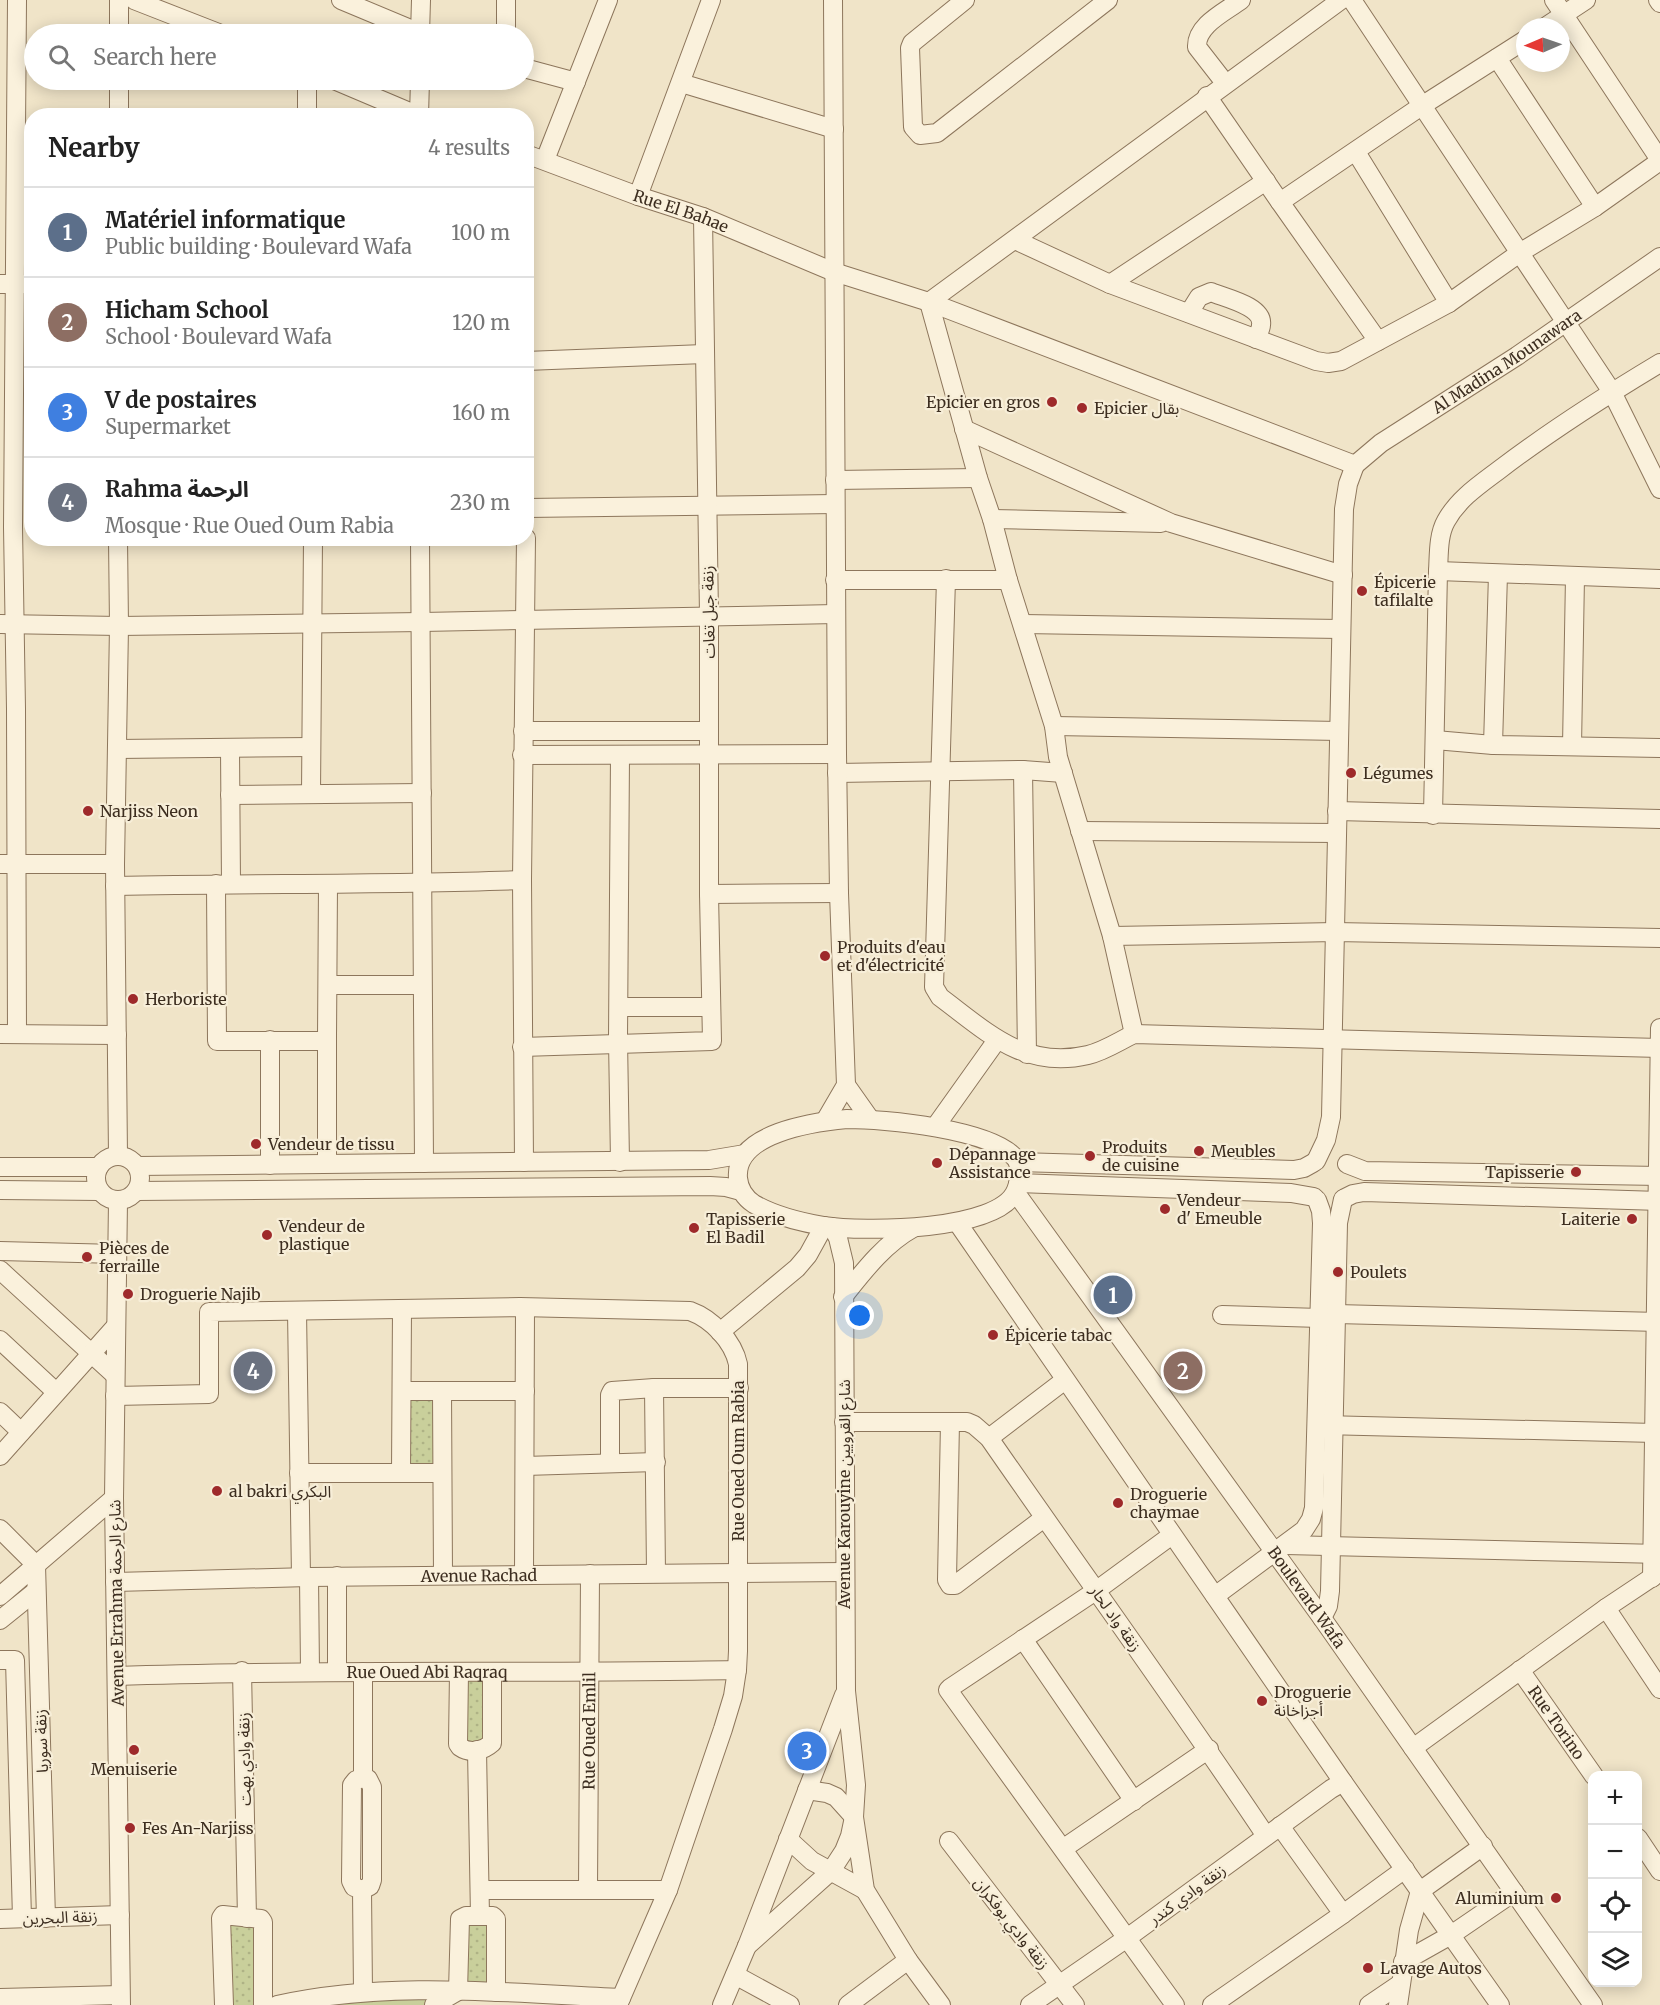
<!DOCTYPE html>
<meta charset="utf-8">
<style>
body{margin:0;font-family:Merriweather,"Noto Sans Arabic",serif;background:#f2f2f2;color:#222}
.controls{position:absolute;right:18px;bottom:18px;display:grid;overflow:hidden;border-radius:12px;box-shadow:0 3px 15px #0003}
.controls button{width:54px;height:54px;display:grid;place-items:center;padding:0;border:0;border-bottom:2px solid #e0e0e0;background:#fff;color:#222;font:30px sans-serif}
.compass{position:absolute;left:1516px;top:18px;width:54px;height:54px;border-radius:50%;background:#fff;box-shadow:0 3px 15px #0003;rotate:268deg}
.you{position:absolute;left:860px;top:1316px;width:21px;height:21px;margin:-15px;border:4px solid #fff;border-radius:50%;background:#1a73e8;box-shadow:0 0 0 9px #1a73e833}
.badge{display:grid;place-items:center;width:39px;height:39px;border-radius:50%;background:#9e2a2b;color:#fff;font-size:20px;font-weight:700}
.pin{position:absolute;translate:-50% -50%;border:3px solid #fff;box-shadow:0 2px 6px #0006}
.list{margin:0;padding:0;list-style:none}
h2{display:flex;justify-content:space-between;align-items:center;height:78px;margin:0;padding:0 24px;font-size:26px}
h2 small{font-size:20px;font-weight:400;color:#767676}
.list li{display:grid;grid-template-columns:39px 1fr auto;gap:18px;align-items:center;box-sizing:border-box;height:90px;padding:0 24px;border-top:2px solid #e0e0e0}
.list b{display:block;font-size:22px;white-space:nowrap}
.list p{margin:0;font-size:20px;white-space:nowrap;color:#767676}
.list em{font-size:20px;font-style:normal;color:#767676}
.icon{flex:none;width:33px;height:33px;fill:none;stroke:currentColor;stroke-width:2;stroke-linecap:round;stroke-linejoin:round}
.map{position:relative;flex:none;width:1660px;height:2005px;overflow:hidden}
.search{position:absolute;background:#fff;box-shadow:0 3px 15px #0003;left:24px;top:24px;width:510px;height:66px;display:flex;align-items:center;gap:15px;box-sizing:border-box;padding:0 21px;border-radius:33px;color:#767676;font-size:22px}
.panel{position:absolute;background:#fff;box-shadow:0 3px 15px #0003;left:24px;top:108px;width:510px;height:438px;border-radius:24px}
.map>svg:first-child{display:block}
.grass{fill:#c9cf9b}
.garden{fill:url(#garden-dots)}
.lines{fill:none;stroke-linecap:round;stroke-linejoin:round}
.minor-casing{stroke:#8d765c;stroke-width:20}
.minor{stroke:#faf1dc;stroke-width:18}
.poi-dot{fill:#9e2a2b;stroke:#f7eed8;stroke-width:2}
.labels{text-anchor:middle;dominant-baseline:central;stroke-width:4.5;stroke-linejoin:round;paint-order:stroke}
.street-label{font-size:16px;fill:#3d2e20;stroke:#f7eed8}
.poi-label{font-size:16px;fill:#3d2e20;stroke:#f7eed8;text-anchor:start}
</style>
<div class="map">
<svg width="1660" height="2005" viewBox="0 0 1660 2005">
<defs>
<pattern id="garden-dots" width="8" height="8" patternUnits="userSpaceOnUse" patternTransform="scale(1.5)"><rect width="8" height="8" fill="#c9cf9b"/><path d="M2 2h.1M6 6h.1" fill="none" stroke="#aeb285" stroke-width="1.8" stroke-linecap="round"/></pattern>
</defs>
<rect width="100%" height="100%" fill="#f0e4c8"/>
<path class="grass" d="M 458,1991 L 434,2005 L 310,2005 Z"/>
<path class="garden" d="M 402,1391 L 442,1391 L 442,1473 L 401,1472 Z
M 459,1672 L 492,1672 L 492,1743 L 463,1750 Z
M 224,1916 L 261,1924 L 257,2005 L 225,2005 Z
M 466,1916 L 493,1916 L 496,1992 L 458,1991 Z"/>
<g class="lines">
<defs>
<g id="minor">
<path d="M 17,0 L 13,527 L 16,709 L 17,1034"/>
<path d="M 119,0 L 119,34"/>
<path d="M 134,0 L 221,34"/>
<path d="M 341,0 L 420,33"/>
<path d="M 506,0 L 506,34"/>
<path d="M 965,0 L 912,43 L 910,48 L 913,127 L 920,135 L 937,133 L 1108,0"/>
<path d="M 1352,0 L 1612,392 L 1660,489"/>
<path d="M 1554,0 L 1660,160"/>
<path d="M 1658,0 L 1660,3"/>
<path d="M 1545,27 L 1586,0"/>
<path d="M 420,34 L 421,0"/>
<path d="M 1497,58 L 1595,207"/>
<path d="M 524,68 L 576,82"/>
<path d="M 119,80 L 119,116"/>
<path d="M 307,80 L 307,116"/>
<path d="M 334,80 L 419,116 L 420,80"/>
<path d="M 681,83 L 834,129"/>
<path d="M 1225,83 L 1197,47 C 1196,25 1225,12 1241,0"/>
<path d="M 1207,96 L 1280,202 L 1378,341"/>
<path d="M 1356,152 L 1449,303"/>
<path id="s1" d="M 526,154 L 638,196 L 703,217 L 834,272 L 929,302 L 1355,465"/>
<path d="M 545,160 L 608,0"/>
<path d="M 638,196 L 711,0"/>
<path d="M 1280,202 L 1423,105 L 1525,40"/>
<path d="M 1015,240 L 1110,284 L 1316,361 L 1328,363 L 1341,361 L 1449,303 L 1521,252 L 1595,207 L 1660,161"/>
<path d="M 0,284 L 32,284"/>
<path d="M 1110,284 L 1266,181"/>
<path d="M 1189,313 L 1199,297 L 1211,292 C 1225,298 1264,306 1261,325 C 1261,329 1258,334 1256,339"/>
<path d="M 526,361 L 704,354"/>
<path d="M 964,429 L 1171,523 L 1343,575"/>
<path id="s2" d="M 1355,465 L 1381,443 L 1517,356 L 1660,257"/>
<path d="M 835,480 L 978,478"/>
<path d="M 526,508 L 835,504"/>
<path d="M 992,519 L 1161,523"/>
<path d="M 420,538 L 424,1163"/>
<path d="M 1438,571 L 1660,579"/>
<path d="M 946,579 L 934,987 L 940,997 C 987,1032 1024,1070 1088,1055 C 1105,1051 1119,1041 1134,1034 L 1660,1048"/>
<path d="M 835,580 L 1008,580"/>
<path d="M 0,624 L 119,626 L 422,622 L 836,614"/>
<path d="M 1023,624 L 1341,629"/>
<path d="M 1054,726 L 1339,731"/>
<path d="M 523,731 L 709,731"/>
<path d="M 1435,740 L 1493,745 L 1660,748"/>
<path d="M 1493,745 L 1498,574"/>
<path d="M 1572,746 L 1575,577"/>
<path d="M 230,748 L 231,884"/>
<path d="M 117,749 L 311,747"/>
<path d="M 522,755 L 837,754"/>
<path d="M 620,755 L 618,1039 L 620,1162"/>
<path d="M 1023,770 L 1027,1054"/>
<path d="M 837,773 L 1023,770 L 1063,773"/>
<path d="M 311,794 L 313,538"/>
<path d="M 230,795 L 422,793"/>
<path d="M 1337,811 L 1660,819"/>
<path d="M 1433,815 L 1438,571 C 1439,555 1438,535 1446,521 C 1458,499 1479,485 1499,470 C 1550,431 1605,396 1660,363"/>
<path d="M 1080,831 L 1337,833"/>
<path d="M 0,864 L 115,864"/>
<path d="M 216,884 L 217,1041 L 323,1041 L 327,1038 L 328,884"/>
<path d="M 115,886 C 251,883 386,885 522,880"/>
<path d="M 709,894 L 839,893"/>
<path d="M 1112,936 L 1335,932 L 1660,938"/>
<path d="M 328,985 L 422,985"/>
<path d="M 619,1007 L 711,1007"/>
<path d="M 0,1034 L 117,1035"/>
<path d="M 1134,1034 L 1112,936 L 1058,757 L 1054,726 L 1008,580 L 992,519 L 978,478 L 929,302 L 1341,0"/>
<path d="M 270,1040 L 270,1165"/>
<path d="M 327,1040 L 327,1163"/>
<path d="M 522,1047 L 712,1041 L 709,894 L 709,615 L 703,217"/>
<path d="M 846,1085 L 870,1119"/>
<path d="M 847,1119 C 883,1119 994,1129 1016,1159 C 1022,1167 1020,1181 1016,1190 C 1000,1232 862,1232 823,1226 C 800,1222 775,1216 754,1204 C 745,1198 739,1189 738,1178 C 734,1133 814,1122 847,1119 Z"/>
<path d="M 825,1121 L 846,1085 L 839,893 L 837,754 L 833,0"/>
<path d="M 935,1127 L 997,1040"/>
<circle cx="118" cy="1178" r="22"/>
<path d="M 118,1156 L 115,864 L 119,626 L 118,538"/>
<path d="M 1316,1161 L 1326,1140 L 1331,1117 L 1344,509 L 1348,484 L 1355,465"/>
<path d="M 524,1162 L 522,880 L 526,538"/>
<path d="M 1018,1162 L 1294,1170 L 1304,1168 L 1313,1163"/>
<path d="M 1347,1164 L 1365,1171 L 1660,1176"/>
<path d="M 137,1166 L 709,1160 L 745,1154"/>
<path d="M 0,1167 L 99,1167"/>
<path d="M 1018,1183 L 1291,1193 L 1314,1197"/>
<path d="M 0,1190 L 99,1191"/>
<path d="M 137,1191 L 710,1186 L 726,1187 L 741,1191"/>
<path id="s3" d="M 1016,1193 L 1322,1618 L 1593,2005"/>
<path d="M 1345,1198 L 1353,1194 L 1364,1192 L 1660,1201"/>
<path d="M 118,1201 L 114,1498 L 121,2005"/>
<path d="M 957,1222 L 1343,1782 L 1500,2005"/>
<path d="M 0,1251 L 117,1254"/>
<path d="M 0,1270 L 115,1375"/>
<path d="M 843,1297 C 863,1272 884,1244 913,1228"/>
<path d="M 297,1311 L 301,1577"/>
<path d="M 1222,1315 L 1320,1318 L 1336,1314 L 1660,1322"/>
<path d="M 720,1332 L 797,1268 L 808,1255 L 824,1226"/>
<path d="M 0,1340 L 56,1392"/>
<path d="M 654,1388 L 656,1573"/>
<path d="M 402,1391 L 525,1391"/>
<path d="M 442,1391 L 443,1575"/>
<path d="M 115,1396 L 209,1394 L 209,1312 L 520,1307 L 690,1311 C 712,1319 733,1341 738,1364 L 738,1651 L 737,1670 L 733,1696 L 723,1729 L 668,1890 L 618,2005"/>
<path d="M 0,1412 L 21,1432"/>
<path d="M 844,1422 L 967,1422 L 974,1425 L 989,1438 C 1081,1571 1176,1701 1266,1836"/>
<path d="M 950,1422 L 947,1580 L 950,1585 L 955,1585 L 1044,1518"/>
<path d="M 1323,1425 L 1655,1433"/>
<path d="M 989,1438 L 1065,1380"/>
<path d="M 0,1456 L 116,1326"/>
<path d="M 610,1463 L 610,1395 L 612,1391 L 654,1388 L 739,1388"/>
<path d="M 525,1466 L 656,1462"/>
<path d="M 401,1472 L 402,1309"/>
<path d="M 299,1473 L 442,1473"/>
<path d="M 0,1529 L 36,1565 L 46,1918"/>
<path d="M 1172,1535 L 1097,1590 L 950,1688 L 948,1690 L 1175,2005"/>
<path d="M 1286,1545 L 1660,1554"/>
<path d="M 524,1575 L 525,1308"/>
<path d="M 337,1576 L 337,1672"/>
<path d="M 309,1577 L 310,1671"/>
<path d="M 1652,1578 L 1660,1028"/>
<path id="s4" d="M 115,1582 L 309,1577 L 845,1572"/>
<path d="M 0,1596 L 114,1498"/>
<path d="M 1215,1596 L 1304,1530 L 1311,1519 L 1314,1508 L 1322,1223 L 1321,1211 L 1317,1200"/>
<path d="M 1606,1608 L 1660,1689"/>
<path d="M 1322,1618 L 1328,1606 L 1330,1591 L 1338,1223 L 1343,1199"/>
<path d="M 0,1620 L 36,1591"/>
<path d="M 1023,1639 L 1134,1801"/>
<path d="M 0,1660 L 15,1660 L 22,1918"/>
<path id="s5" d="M 1520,1670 L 1594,1776"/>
<path d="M 242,1671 L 247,1918"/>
<path d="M 363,1672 L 363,1778 L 356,1780 L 352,1785 L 351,1881 L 354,1887 L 362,1890 L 363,1992"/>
<path d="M 459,1672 L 458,1744 L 460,1747 C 470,1754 483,1751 492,1743 L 492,1672"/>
<path id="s6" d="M 117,1676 C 324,1669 530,1674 737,1670"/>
<path d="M 1413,1748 L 1606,1608 L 1660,1572"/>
<path d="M 477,1750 L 480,1916 L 493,1916 L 496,1919 L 496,1992"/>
<path d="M 807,1790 L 827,1793 L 836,1797 L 854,1817 L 865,1890 L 908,1960 L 941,2005"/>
<path d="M 1638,1838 L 1660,1871"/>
<path d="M 788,1839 L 812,1861 L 865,1890"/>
<path d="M 949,1841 L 1075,2005"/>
<path d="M 1064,1848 L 1209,1749"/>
<path d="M 362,1890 L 370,1886 L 372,1880 L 372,1787 L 368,1779 L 363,1778"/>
<path d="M 480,1890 L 668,1890"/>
<path id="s7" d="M 588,1890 L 590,1574"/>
<path d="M 1343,1914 L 1405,1869"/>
<path d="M 0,1919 L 120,1915"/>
<path d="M 747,1946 L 831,1871 L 844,1851 L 850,1836 L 854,1817 L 856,1785 L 846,1691 L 844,1263 L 838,1238 L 832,1227"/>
<path d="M 1403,1962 L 1451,1935 L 1514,1892"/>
<path d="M 735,1975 L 790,2005"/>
<path d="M 0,1998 L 120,1995"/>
<path d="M 224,2005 L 221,1918 L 223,1915 L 261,1919 L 263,1922 L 263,2005"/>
<path d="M 277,2005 C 389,1980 507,1993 621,1998"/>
<path d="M 434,2005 L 458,1991 L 460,1919 L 466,1916 L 480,1916"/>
<path d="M 722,2005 L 747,1946 L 844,1695"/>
<path d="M 848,2005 L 908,1960"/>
<path d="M 1030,2005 L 1127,1938 L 1331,1789 L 1343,1782"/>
<path d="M 1212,2005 L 1343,1914 L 1280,1826"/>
<path d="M 1369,2005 L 1400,1984"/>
<path d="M 1398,2005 L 1409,1930 L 1420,1891 L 1483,1846"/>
</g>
</defs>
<use href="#minor" class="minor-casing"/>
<use href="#minor" class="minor"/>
</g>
<g class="poi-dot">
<circle cx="1052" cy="402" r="6"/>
<circle cx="1082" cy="408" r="6"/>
<circle cx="1362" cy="591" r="6"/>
<circle cx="1351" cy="773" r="6"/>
<circle cx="88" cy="811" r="6"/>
<circle cx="825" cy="956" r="6"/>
<circle cx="133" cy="999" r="6"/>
<circle cx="256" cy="1144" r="6"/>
<circle cx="1199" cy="1151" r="6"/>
<circle cx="1090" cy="1156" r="6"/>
<circle cx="937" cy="1163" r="6"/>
<circle cx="1576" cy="1172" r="6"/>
<circle cx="1165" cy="1209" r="6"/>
<circle cx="1632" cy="1219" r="6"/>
<circle cx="694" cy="1228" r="6"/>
<circle cx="267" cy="1235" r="6"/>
<circle cx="87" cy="1257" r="6"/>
<circle cx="1338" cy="1272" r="6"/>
<circle cx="128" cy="1294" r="6"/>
<circle cx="993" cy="1335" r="6"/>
<circle cx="217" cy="1491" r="6"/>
<circle cx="1118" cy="1503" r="6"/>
<circle cx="1262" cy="1701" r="6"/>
<circle cx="134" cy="1750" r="6"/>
<circle cx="130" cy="1828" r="6"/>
<circle cx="1556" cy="1898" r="6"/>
<circle cx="1368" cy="1968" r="6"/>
</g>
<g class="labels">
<g class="street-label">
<text stroke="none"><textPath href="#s1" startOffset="165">Rue El Bahae</textPath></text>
<text stroke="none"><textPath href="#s2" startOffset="184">Al Madina Mounawara</textPath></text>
<text transform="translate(708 612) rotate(-91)">زنقة جبل تغات</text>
<text transform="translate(738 1461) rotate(-90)">Rue Oued Oum Rabia</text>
<text transform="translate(844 1494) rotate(-90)">Avenue Karouyine شارع القرويين</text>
<text stroke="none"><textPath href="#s4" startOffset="364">Avenue Rachad</textPath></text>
<text stroke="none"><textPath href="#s3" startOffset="498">Boulevard Wafa</textPath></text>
<text transform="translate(116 1603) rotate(-91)">Avenue Errahma شارع الرحمة</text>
<text transform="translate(1116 1618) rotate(55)">زنقة واد لحار</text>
<text stroke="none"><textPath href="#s6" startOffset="310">Rue Oued Abi Raqraq</textPath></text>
<text stroke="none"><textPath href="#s5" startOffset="64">Rue Torino</textPath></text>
<text stroke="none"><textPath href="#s7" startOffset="159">Rue Oued Emlil</textPath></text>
<text transform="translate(41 1741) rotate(-92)">زنقة سوريا</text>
<text transform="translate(244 1759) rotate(-91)">زنقة وادي بهت</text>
<text transform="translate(1187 1894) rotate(-36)">زنقة وادي كندر</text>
<text transform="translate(60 1917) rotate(-2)">زنقة البحرين</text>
<text transform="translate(1012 1923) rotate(52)">زنقة وادي بوفكران</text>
</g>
<g class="poi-label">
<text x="1040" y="402" text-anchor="end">Epicier en gros</text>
<text x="1094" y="408">Epicier بقال</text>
<text x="1374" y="582">Épicerie<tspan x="1374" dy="18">tafilalte</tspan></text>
<text x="1363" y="773">Légumes</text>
<text x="100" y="811">Narjiss Neon</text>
<text x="837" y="947">Produits d'eau<tspan x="837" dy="18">et d'électricité</tspan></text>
<text x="145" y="999">Herboriste</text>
<text x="268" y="1144">Vendeur de tissu</text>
<text x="1102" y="1147">Produits<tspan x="1102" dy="18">de cuisine</tspan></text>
<text x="1211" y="1151">Meubles</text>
<text x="949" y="1154">Dépannage<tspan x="949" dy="18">Assistance</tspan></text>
<text x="1564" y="1172" text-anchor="end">Tapisserie</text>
<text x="1177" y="1200">Vendeur<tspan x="1177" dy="18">d' Emeuble</tspan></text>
<text x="706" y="1219">Tapisserie<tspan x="706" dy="18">El Badil</tspan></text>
<text x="1620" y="1219" text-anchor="end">Laiterie</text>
<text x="279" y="1226">Vendeur de<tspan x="279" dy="18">plastique</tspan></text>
<text x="99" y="1248">Pièces de<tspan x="99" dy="18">ferraille</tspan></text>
<text x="1350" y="1272">Poulets</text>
<text x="140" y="1294">Droguerie Najib</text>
<text x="1005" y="1335">Épicerie tabac</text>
<text x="229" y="1491">al bakri البكري</text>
<text x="1130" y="1494">Droguerie<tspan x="1130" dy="18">chaymae</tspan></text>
<text x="1274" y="1692">Droguerie<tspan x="1274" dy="18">أجزاخانة</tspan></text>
<text x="134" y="1769" text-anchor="middle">Menuiserie</text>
<text x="142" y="1828">Fes An-Narjiss</text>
<text x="1544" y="1898" text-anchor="end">Aluminium</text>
<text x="1380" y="1968">Lavage Autos</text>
</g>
</g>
</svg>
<div class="controls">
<button>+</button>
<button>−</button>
<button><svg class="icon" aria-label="locate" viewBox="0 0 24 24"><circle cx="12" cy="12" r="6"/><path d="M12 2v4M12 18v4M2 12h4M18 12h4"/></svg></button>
<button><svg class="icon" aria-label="layers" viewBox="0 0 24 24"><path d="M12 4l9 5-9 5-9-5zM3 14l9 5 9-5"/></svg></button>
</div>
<svg class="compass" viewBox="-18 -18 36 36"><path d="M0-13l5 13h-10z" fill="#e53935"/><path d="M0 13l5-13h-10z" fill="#767676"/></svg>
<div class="you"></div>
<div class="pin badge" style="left:1113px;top:1295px;background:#5c6f8a">1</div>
<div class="pin badge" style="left:1183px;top:1371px;background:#8d6e63">2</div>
<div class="pin badge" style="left:807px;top:1751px;background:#3f7fe0">3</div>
<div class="pin badge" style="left:253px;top:1371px;background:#6b7280">4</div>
<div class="search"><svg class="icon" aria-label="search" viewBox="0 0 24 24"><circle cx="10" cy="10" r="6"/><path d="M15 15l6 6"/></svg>Search here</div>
<section class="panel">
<h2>Nearby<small>4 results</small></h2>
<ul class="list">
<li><span class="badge" style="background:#5c6f8a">1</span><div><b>Matériel informatique</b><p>Public building · Boulevard Wafa</p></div><em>100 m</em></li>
<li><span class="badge" style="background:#8d6e63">2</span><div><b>Hicham School</b><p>School · Boulevard Wafa</p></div><em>120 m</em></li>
<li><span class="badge" style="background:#3f7fe0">3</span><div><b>V de postaires</b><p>Supermarket</p></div><em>160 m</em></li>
<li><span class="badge" style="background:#6b7280">4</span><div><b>Rahma الرحمة</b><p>Mosque · Rue Oued Oum Rabia</p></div><em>230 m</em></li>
</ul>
</section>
</div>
